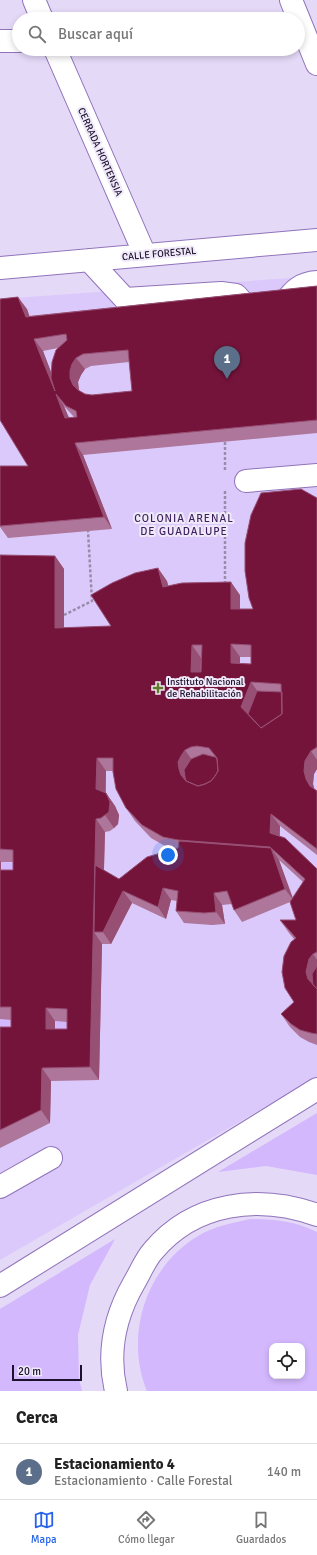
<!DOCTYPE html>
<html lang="es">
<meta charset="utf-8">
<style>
body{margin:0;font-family:Signika,sans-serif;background:#f6f6f6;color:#222}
.controls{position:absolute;right:12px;bottom:12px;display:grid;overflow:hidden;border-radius:8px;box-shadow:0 2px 6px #0003}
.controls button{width:36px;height:36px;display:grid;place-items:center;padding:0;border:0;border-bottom:1px solid #e0e0e0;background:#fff;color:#222;font:20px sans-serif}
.scale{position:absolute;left:12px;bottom:10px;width:70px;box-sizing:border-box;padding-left:4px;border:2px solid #1d112d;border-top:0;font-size:11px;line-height:14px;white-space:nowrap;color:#1d112d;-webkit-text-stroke:3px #efe9f9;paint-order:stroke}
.you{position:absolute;left:168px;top:855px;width:14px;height:14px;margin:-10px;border:3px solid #fff;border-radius:50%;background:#1a73e8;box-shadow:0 0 0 6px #1a73e833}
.badge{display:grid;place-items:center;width:26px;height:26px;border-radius:50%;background:#2563eb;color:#fff;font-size:13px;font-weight:700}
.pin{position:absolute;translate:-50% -33px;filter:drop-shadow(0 1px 2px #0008)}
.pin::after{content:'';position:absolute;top:21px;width:14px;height:12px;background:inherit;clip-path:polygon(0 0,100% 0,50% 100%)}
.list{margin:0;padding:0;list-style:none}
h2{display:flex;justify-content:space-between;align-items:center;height:52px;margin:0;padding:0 16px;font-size:17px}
h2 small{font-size:13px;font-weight:400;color:#767676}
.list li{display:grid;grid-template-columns:26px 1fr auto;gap:12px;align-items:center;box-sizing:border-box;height:56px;padding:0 16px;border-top:1px solid #e0e0e0}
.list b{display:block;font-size:15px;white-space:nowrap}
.list p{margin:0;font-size:13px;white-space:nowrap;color:#767676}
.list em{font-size:13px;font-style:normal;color:#767676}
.icon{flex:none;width:22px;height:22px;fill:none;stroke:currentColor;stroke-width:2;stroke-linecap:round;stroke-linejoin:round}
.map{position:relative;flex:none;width:317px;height:1391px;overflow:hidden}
.search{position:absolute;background:#fff;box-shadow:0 2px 6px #0003;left:12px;right:12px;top:12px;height:44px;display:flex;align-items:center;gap:10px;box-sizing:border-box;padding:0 14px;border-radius:22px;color:#767676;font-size:15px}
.sheet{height:108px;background:#fff}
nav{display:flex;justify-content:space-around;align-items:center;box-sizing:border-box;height:56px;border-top:1px solid #e0e0e0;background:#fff;font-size:11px;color:#767676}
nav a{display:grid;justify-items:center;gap:2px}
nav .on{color:#2563eb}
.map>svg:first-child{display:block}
.built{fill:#dcc9fb}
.green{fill:#d4b8fe;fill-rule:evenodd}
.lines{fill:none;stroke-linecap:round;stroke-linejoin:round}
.minor-casing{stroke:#9073ba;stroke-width:24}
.major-casing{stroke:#9073ba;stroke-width:24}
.path{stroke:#988caa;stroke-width:2.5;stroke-dasharray:3 2;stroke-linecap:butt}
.minor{stroke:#fff;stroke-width:22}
.major{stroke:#fff;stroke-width:22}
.wall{fill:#ad769a;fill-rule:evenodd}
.shaded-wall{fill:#974f74}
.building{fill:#75143b;stroke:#974f74;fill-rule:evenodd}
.poi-dot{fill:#647929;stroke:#efe9f9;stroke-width:1.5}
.labels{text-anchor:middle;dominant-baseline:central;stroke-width:4;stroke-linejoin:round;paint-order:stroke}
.street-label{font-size:10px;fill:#1d112d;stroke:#efe9f9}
.poi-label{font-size:10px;fill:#1d112d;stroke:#efe9f9;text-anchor:start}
.neighbourhood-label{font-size:11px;letter-spacing:1px;fill:#3d1f5e;stroke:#efe9f9}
</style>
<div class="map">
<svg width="317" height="1391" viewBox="0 0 317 1391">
<rect width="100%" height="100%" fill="#e5d9f8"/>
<path class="built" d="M 317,276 L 317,1077 L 0,1260 L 0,299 Z"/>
<path class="green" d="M 1,862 L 22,863 L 1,882 Z
M 0,1019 L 20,1020 L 0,1039 Z
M 55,1021 L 76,1022 L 55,1042 Z
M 317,1113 L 317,1175 L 266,1166 L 218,1172 Z
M 250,1219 C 275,1219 294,1221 317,1232 L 317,1391 L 147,1391 C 124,1335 146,1267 198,1236 C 214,1226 233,1223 250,1219 ZM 272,1346 L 302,1346 L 302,1376 L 272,1376 Z
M 115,1239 L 90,1285 L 78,1335 L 79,1379 L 82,1391 L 0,1391 L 0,1309 Z"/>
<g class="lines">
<defs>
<path id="minor" d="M 34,0 L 42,19
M 291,0 L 317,64
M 0,41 L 19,41
M 55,49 L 145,255
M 89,260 L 125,299 L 221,293 L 236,295 L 246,306
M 0,268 L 317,240
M 285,302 C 294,290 301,283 317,282
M 246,481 L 317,475
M 0,1187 L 51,1158"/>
<path id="major" d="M 0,1286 L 317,1089
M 116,1391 C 107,1353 115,1316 134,1283 C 140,1273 145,1260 153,1251 C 194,1202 259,1194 317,1215"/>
</defs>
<use href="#minor" class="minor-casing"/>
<use href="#major" class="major-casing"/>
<path class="path" d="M 225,470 L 225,441
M 225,584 L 225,491
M 64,615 L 92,601 L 88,531"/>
<use href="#minor" class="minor"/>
<use href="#major" class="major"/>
</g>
<path class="wall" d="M 317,286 L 317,433 L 83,455 L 112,529 L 8,538 L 0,527 L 0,466 L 28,466 L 27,309 L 29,316 ZM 58,348 L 51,373 L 43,351 ZM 129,362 L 132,391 L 92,395 L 85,394 L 79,391 L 78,382 L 81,375 L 85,369 L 91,366 ZM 64,406 L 74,417 L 69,418 Z
M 317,498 L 317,769 L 314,774 L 313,784 L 314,788 L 317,791 L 317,855 L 280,826 L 280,836 L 317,869 L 317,1045 L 309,1042 L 300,1037 L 290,1027 L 281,1014 L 294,1002 L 294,939 L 289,933 L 280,920 L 296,920 L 290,902 L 242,922 L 234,910 L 232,904 L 222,905 L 225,924 L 212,925 L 184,923 L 176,911 L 177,901 L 171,900 L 166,919 L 132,903 L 111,944 L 102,944 L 99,1080 L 51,1081 L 50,1123 L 0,1148 L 0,1027 L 11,1027 L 11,1020 L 0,1019 L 0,555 L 55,556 L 64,569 L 64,628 L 111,626 L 167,581 L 168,586 L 240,595 L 240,609 L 253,609 ZM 240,657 L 251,657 L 251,664 L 240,663 ZM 106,771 L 113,771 L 126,808 L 135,821 L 151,838 L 172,850 L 119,879 L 104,870 L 105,832 L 110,831 L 114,828 L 118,824 L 119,815 L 115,806 L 106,793 ZM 279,860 L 303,882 L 292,898 ZM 1,862 L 13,862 L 13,870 L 1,870 ZM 55,1021 L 67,1022 L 67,1029 L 55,1029 Z"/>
<path class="shaded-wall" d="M 18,297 L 27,309 L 34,329 L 26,317 Z
M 34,339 L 43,351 L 63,403 L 55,391 Z
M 76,358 L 85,369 L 81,375 L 78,382 L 79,390 L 81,397 L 73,385 L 70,378 L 70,371 L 72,364 Z
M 56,394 L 64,406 L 74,430 L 65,418 Z
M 75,443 L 83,455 L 112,529 L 104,517 Z
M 55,556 L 64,569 L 64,641 L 55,628 Z
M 158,568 L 167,581 L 172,600 L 163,587 Z
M 231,582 L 240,595 L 240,622 L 231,609 Z
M 231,644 L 240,657 L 240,676 L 231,663 Z
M 192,645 L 201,658 L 200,685 L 191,672 Z
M 251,682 L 260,695 L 251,719 L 241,707 Z
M 185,750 L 194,763 L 190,787 L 181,775 L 179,769 L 178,762 L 181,756 Z
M 311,751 L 317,760 L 317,769 L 314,774 L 313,784 L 315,792 L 317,795 L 306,779 L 304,771 L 305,761 Z
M 97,758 L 106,771 L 105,802 L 96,789 Z
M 106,793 L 115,806 L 119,815 L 118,824 L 114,828 L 105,815 Z
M 271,814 L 280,826 L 279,846 L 270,833 Z
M 96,819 L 105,832 L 102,932 L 94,932 L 102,944 L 99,1080 L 90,1067 Z
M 271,848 L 279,860 L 294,901 L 285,889 Z
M 0,861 L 1,862 L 1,882 L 0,881 Z
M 163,888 L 171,900 L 166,919 L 158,907 Z
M 123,891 L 132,903 L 111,944 L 103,932 Z
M 214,893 L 222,905 L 225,924 L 216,912 Z
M 313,954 L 317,960 L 316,990 L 308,979 L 306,972 L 309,959 Z
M 46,1008 L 55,1021 L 55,1042 L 46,1029 Z
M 42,1068 L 51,1081 L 50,1123 L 41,1110 Z"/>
<path class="building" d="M 317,286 L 317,420 L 75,443 L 104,517 L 0,526 L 0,466 L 28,466 L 0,420 L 0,299 L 18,297 L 26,317 ZM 66,334 L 67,340 L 56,350 L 52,362 L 51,378 L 55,391 L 34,339 ZM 128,350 L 132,391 L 92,395 L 85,394 L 78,390 L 73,385 L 70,378 L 70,371 L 72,364 L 76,358 L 83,354 ZM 56,394 L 66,406 L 76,411 L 77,417 L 65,418 Z
M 301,489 L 317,498 L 317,747 L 311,751 L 305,761 L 304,771 L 306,779 L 310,786 L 317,791 L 317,849 L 271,814 L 270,833 L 285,838 L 317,869 L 317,952 L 313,954 L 309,959 L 306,972 L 308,979 L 317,989 L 317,1034 L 311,1033 L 300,1030 L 291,1024 L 281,1014 L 294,1002 L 285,988 L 282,972 L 284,956 L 291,942 L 296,938 L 280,920 L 296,920 L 290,902 L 305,879 L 270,847 L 178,840 L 163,837 L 142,825 L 126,808 L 116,789 L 113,772 L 113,758 L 97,758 L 96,789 L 106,793 L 110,802 L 109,812 L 101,818 L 96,819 L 90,1067 L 42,1068 L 41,1110 L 0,1130 L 0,1027 L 11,1027 L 11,1007 L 0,1007 L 0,870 L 13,870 L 13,850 L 0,849 L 0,555 L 55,556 L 55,628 L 111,626 L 91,595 L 112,583 L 135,573 L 158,568 L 163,587 L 182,583 L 231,582 L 231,609 L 253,609 L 249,598 L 245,571 L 245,543 L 251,515 L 261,493 ZM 231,644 L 251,645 L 251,664 L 231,663 ZM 192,645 L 202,645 L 201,672 L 191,672 ZM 251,682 L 281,684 L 282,714 L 261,728 L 241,707 ZM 197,746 L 209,748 L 217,758 L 218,771 L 215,776 L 211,781 L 205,784 L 198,786 L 186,781 L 181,775 L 179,769 L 178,762 L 181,756 L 185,750 L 191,747 ZM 46,1008 L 67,1009 L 67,1029 L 46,1029 Z
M 257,691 L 282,692 L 282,714 L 261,728 L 248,714 Z
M 203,754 L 215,757 L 217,759 L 218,771 L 215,776 L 211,781 L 205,784 L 198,786 L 186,781 L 185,777 L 184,770 L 191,759 Z
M 179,841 L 271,848 L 285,889 L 234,910 L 227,891 L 214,893 L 216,912 L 204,913 L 176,911 L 178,891 L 163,888 L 158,907 L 123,891 L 103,932 L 94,932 L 95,865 L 119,879 L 147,857 L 178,848 Z
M 317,966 L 317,989 L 313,985 L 312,974 Z"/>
<path class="poi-dot" d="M156 682h4v4h4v4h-4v4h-4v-4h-4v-4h4z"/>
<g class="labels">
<g class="street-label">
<text transform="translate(100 152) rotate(66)">CERRADA HORTENSIA</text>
<text transform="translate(159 254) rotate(-5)">CALLE FORESTAL</text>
</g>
<g class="poi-label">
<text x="167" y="682">Instituto Nacional<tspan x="167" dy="12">de Rehabilitación</tspan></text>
</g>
<g class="neighbourhood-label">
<text x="184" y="518">COLONIA ARENAL<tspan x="184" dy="13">DE GUADALUPE</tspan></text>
</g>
</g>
</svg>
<div class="controls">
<button><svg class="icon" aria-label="locate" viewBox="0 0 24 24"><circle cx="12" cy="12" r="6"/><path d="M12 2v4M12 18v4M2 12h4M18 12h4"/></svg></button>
</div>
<div class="scale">20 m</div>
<div class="you"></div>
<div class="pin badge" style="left:227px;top:379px;background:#5c6f8a">1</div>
<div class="search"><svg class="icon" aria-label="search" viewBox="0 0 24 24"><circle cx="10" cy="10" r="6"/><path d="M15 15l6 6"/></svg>Buscar aquí</div>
</div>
<section class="sheet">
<h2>Cerca<small></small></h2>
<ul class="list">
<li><span class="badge" style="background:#5c6f8a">1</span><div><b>Estacionamiento 4</b><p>Estacionamiento · Calle Forestal</p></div><em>140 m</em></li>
</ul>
</section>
<nav>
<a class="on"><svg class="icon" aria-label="map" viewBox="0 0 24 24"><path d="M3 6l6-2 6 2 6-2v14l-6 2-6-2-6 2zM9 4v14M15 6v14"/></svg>Mapa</a>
<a><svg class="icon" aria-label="directions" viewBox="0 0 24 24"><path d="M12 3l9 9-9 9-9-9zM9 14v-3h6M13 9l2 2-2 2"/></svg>Cómo llegar</a>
<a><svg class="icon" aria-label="saved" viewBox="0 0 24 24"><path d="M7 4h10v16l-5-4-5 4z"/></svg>Guardados</a>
</nav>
